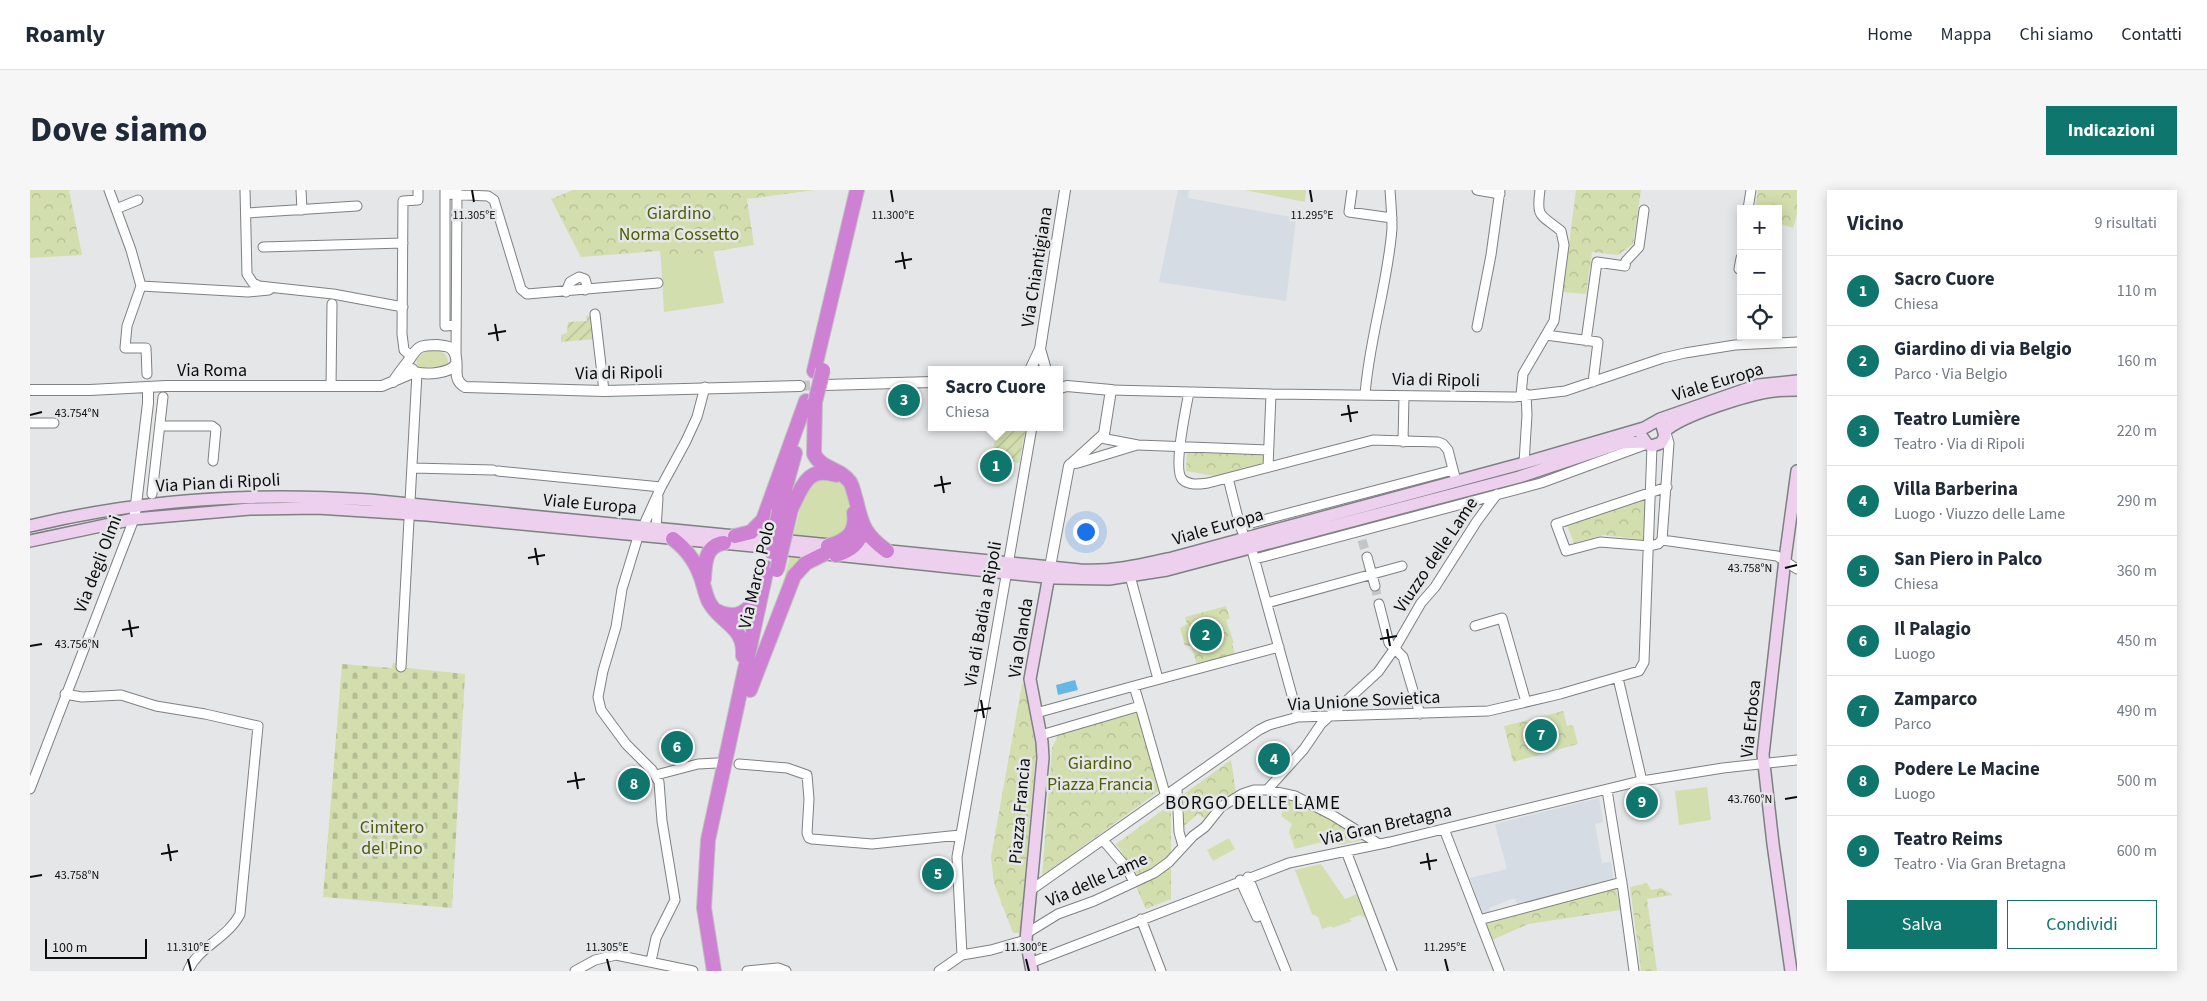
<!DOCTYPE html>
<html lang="it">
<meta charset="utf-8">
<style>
body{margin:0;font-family:"Source Sans 3",sans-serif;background:#f6f6f7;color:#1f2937}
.controls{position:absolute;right:15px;top:15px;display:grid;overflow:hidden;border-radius:0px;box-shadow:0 2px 12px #0003}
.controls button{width:45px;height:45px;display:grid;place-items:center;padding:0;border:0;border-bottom:1px solid #e0e1e3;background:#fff;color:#1f2937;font:25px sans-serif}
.scale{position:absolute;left:15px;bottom:12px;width:102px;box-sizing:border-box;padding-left:5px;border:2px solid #0b0c0d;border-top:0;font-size:14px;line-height:18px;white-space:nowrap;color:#0b0c0d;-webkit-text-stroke:4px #e4e6e8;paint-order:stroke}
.you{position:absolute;left:1055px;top:341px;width:18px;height:18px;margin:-12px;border:4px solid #fff;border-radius:50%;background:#1a73e8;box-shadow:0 0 0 8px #1a73e833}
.badge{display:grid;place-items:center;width:32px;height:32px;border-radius:50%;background:#0f766e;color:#fff;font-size:16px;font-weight:700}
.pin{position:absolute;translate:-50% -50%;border:2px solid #fff;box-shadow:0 1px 5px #0006}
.popup{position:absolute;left:898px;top:176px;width:135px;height:65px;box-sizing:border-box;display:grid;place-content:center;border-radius:0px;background:#fff;filter:drop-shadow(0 1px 4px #0005);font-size:16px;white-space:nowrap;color:#747a83}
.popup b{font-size:19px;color:#1f2937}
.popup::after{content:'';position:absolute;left:50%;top:100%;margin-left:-10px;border:10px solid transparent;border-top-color:#fff}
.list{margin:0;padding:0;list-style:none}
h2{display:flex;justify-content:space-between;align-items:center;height:65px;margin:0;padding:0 20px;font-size:21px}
h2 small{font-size:16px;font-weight:400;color:#747a83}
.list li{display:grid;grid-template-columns:32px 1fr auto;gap:15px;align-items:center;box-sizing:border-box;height:70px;padding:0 20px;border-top:1px solid #e0e1e3}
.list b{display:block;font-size:19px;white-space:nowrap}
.list p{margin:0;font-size:16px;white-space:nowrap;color:#747a83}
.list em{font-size:16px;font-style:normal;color:#747a83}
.actions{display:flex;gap:10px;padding:15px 20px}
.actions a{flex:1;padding:11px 0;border:1px solid #0f766e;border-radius:0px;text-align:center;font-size:18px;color:#0f766e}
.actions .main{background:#0f766e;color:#fff}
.icon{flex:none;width:28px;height:28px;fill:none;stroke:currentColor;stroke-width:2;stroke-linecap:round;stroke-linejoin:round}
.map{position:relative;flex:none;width:1767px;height:781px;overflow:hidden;border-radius:0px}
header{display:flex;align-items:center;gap:30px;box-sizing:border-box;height:70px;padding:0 25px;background:#fff;border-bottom:1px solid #e0e1e3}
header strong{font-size:24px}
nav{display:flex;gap:28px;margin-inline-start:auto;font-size:18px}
.intro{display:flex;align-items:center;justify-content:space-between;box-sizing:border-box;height:120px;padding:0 30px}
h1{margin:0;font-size:35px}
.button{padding:12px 22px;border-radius:0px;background:#0f766e;color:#fff;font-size:18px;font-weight:700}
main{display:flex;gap:30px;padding:0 30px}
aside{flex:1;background:#fff;border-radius:0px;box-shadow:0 2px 12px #0003}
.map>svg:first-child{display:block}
.built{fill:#d5dce4}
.grass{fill:#d3deae}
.cemetery{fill:url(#cemetery-stones)}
.park{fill:url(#park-crowns)}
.garden{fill:url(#garden-furrows)}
.water{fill:#67b7e5}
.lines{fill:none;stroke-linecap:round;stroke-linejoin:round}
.minor-tunnel{stroke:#c3c5c7;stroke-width:9;stroke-dasharray:9 4.5;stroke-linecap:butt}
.tertiary-tunnel{stroke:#c3c5c7;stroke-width:10;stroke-dasharray:10 5;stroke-linecap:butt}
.minor-casing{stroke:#7e8082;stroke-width:11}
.tertiary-casing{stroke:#7e8082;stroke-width:12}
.secondary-casing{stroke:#7e8082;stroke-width:14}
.trunk-casing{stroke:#c0c0c0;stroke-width:16}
.minor{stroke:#fff;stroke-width:9}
.tertiary{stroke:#fff;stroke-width:10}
.secondary{stroke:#ecd0ee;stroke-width:11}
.trunk{stroke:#ce80d3;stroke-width:14}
.trunk-bridge-casing{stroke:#c0c0c0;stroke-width:16;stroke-linecap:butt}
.trunk-bridge{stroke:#ce80d3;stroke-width:14}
.ticks{fill:none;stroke:#0b0c0d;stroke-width:2}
.labels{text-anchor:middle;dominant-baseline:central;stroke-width:5;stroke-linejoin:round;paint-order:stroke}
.park-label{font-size:18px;fill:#505d00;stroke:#e4e6e8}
.street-label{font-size:18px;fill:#0b0c0d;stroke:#e4e6e8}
.neighbourhood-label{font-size:19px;letter-spacing:1px;fill:#0b0c0d;stroke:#e4e6e8}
.ticks-label{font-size:12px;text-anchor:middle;fill:#0b0c0d;stroke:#e4e6e8;stroke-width:5;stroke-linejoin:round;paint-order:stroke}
</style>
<header>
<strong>Roamly</strong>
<nav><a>Home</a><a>Mappa</a><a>Chi siamo</a><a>Contatti</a></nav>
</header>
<div class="intro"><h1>Dove siamo</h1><a class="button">Indicazioni</a></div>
<main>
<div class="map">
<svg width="1767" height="781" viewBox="0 0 1767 781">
<defs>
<pattern id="cemetery-stones" width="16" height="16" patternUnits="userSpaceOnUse" patternTransform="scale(1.25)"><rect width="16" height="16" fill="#d3deae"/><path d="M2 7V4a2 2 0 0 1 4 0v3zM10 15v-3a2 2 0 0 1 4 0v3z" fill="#b4bd94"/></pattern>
<pattern id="park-crowns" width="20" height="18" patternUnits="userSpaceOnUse" patternTransform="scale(1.25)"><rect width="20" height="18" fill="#d3deae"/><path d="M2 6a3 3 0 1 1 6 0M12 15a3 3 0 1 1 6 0" fill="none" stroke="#b4bd94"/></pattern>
<pattern id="garden-furrows" width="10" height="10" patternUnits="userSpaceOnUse" patternTransform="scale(1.25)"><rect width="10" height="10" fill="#d3deae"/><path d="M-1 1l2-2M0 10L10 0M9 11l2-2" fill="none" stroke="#b4bd94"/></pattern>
</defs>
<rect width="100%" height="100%" fill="#e4e6e8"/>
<path class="built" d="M 1148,0 L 1159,0 L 1158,8 L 1266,28 L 1256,111 L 1129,92 Z
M 1569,608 L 1573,632 L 1565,634 L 1572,673 L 1581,672 L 1583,688 L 1488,715 L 1484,708 L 1459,718 L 1461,723 L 1453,726 L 1440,688 L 1477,679 L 1465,634 Z"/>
<path class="grass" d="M 1215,0 L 1276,0 L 1275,12 Z
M 683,59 L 694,113 L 634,122 L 631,70 Z
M 397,160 C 407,160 419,161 418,174 L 413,177 L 388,177 L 386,170 Z
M 786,287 L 809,290 C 819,300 824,321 822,335 L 807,349 L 793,349 L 764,344 L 775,296 Z
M 760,366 L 777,368 L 748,411 Z
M 1677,597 L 1681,630 L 1649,635 L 1645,601 Z
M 1199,648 L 1205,659 L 1183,671 L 1177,660 Z
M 1291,674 L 1315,709 L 1327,704 L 1336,726 L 1333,727 L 1330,725 L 1319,729 L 1322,731 L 1302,738 L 1302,736 L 1292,739 L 1288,727 L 1282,724 L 1265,680 Z"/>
<path class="cemetery" d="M 363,473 L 368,473 L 368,477 L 435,484 L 422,718 L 293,707 L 312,474 L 362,478 Z"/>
<path class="park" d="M 0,0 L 39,0 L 52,65 L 0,68 Z
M 543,0 L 785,0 L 717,9 L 724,55 L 631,70 L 630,61 L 551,67 L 521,9 Z
M 1546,0 L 1611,0 L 1603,54 L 1588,65 L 1562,62 L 1556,104 L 1533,102 Z
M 1728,0 L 1767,0 L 1767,24 L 1763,38 L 1748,33 L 1748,19 L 1725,19 Z
M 1157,262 L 1235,264 L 1235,275 L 1191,287 L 1156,281 Z
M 1616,308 L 1613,350 L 1574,345 L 1544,353 L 1537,335 Z
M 1196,416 L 1200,428 L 1196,430 L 1204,453 L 1202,454 L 1205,464 L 1167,474 L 1161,456 L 1155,456 L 1150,438 L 1157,434 L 1155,427 Z
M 992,494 L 995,494 L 1006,561 L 990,743 L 983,743 L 964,693 L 961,667 Z
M 1533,521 L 1537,536 L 1543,535 L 1548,554 L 1483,572 L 1474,536 Z
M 1108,523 L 1129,601 L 1012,686 L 1022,558 L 1029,543 Z
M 1201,570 L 1206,603 L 1175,629 L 1168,624 L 1154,636 L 1154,604 Z
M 1257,607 L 1338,649 L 1310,655 L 1300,650 L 1265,659 L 1259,642 L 1262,634 L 1251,626 Z
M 1141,614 L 1141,709 L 1116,719 L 1105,694 L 1108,686 L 1086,654 Z
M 1617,693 L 1621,700 L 1631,698 L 1643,705 L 1617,709 L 1627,781 L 1611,781 L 1600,697 Z
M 1586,698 L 1591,720 L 1498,734 L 1462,750 L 1456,734 Z"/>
<path class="garden" d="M 556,126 L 563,126 L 565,149 L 531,152 L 531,145 L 537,143 L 538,132 L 557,131 Z
M 967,237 L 996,237 L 989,273 L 962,268 Z"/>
<path class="water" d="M 1045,490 L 1048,500 L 1028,505 L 1026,495 Z"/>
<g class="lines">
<path class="minor-tunnel" d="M 1332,350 L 1337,367
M 1345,396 L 1349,414"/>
<path class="tertiary-tunnel" d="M 770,196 L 794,195"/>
<defs>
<path id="minor" d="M 79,0 L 101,60 L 111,96 L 97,136 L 95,158 L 116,158 L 117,184
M 215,0 L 217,84 L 223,93 L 229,96 L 303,104 L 373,117
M 271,0 L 272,20
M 415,0 L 415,136 L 426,135
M 1322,0 L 1319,22 L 1362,28
M 1447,0 L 1470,4
M 415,4 L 458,6 L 464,10 L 491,99 L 497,104 L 628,93
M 86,19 L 108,10
M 1718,19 L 1721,0
M 217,23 L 327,16
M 233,57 L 373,53
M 1709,79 L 1711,68
M 111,96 L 218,102 L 239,100
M 536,102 L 540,92 L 549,87 L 555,89 L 557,96 L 555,100
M 565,124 L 574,201
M 1447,137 L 1461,65 L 1470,0
M 1516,145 L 1568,152 L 1563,192
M 1556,151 L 1567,72 L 1595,76 L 1596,71 L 1609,57 L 1614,20
M 381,166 L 374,160 L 372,144 L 373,11 L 388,10 L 388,0
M 426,166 L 427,0
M 301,196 L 302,114
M 1081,200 L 1241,204 L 1484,207 L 1535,201 L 1633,168 L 1655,163 L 1705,155 L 1767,152
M 1159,202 C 1156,218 1143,279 1152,289 C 1159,296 1170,294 1178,293 L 1343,250 L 1408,252 L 1413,254 L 1418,260 L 1426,291
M 1335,205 C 1339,149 1358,94 1362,38 C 1362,26 1361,13 1360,0
M 1491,205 L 1493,184 L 1524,131 L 1534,55 L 1531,41 C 1511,24 1506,29 1510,0
M 0,233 L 24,233
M 130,236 L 182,236 L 186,239 L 183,271
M 1071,248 L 1108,255 L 1238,260
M 1373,252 L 1374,206
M 1494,273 L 1497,225 L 1496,204
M 1040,274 L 1048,273 L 1107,255
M 1238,277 L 1241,204
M 383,278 L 463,280
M 468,281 L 631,297
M 1198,288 L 1210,336 L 1217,352
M 122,304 L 133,207
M 1210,336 L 1423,280
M 626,339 L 628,308
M 1632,350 L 1628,354 L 1620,356 L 1570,352 L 1536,361 L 1526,334 L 1637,297
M 1632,350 L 1747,366 L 1767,379
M 1632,350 L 1639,253 L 1636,243
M 1223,364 L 1268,527
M 1337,367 L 1345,396
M 1225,369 L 1511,293 L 1617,254
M 1100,386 L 1128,489
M 1237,413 L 1372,376
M 1349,414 L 1359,453 L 1373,467 L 1390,524
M 1445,436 L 1472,428 L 1496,512
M 371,477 L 387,183
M 1588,488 L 1612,591
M 1104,496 L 1249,457
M 35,504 L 52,507 L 91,505 L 126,516 L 175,524 L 228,536 L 210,724 C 198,748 168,757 158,781
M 1110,516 L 1136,607
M 1006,523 L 1104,496 L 1110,516 L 1011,545
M 709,574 L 757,578 L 777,585 L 779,609 L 777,643 L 779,648 L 782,649 L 842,654 L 930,645
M 626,585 L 668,574 L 687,573
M 0,599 L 104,329
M 1147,599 L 1149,642 L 1153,656
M 1237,600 L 1274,559 L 1291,534 L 1348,482 L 1365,458 L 1391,413 L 1405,397 L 1447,331 L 1467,304
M 1577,600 L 1593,700 L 1604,781
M 1414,639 L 1469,781
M 1073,650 L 1096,677 L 1104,692
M 1316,661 L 1362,781
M 1218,687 L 1256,781
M 1210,690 L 1227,727 L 1233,724
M 1001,700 L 1229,540 L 1239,535 L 1268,527 L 1458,521 L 1530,504 L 1609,481 L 1614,472 L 1622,256
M 1111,729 L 1131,781
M 1449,730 L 1592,692
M 997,743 L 1028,724 L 1064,711 L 1124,683 L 1139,672 L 1163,646 L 1175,637 L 1191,617 L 1212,604 L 1224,600 L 1237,600 L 1265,606 L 1302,625 L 1349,654
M 932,765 L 927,667 L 1002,237
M 621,771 L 626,748 L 645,710 L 632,631 L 629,592 L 622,580 L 596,554 L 571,520 L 568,507 L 573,481 L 586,437 L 592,399 L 607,350 L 631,297 L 656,251 L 667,227 L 675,197
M 1000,773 L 1259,673 L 1360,652 L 1606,592 L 1693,578 L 1767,570
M 545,781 L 565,770 L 586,765 L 663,781
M 717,781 L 748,778 L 756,781
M 909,781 L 932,765 L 961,760 L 996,750"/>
<path id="tertiary" d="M 1010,159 L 1016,180
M 382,179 L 385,182 C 396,185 419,184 426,174
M 1000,180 L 1010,159 L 1035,0
M 363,192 C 368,184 373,178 379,170 C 388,156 390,155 407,155 C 414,156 420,155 424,162 C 431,174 420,189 435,197 L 574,201 L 770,196
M 795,195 L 902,192
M 0,200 L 60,200 L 136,196 L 352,196 L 385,182
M 105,323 L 118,213 L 118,197
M 1020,377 L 1039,276 L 1074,244 L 1081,200 L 1037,196 L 1030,198"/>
<path id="secondary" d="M 1635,241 C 1653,225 1719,204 1744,201 C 1751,200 1759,200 1767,200
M 1612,247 L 1617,254 L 1622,256 L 1631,253 L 1635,246 L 1632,236
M 0,336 C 111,309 225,302 339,310 L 736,349
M 0,351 L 104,329 L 220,319 L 287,318 L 397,325 L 734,357
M 760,351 L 1050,380 C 1082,382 1111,375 1142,368 L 1494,273 L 1614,238 L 1630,229 L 1728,195 L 1767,191
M 758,360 L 1025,388 L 1079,389 L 1137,380 L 1386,314 L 1489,287 L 1591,253 L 1614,252
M 1002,781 L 996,750 L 1013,568 L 1012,552 L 1000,489 L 1020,380
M 1761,781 L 1743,654 L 1733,565 L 1755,369 L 1767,281"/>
<path id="trunk" d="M 784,181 L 827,0
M 785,212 L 784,264 C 791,279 810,278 820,292 C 823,297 824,304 826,310 C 832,336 835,345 857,361
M 761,319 C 772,298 777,275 806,285
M 749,321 L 765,263
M 705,346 L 721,342 L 733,330 L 776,211
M 643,349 C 659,361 668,375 673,394 C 675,400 676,406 679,412 C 691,434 715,436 713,466
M 798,356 C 816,351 827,343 824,323
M 806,365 C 821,360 831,353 833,337
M 674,389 C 675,374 675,355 694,353
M 687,421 C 706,431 720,422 728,403
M 720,500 L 764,386 L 776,373 L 794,364
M 684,781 L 674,718 L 678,650 L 737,378"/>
</defs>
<use href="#minor" class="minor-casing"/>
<use href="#tertiary" class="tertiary-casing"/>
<use href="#secondary" class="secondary-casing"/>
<use href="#trunk" class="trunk-casing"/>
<use href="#minor" class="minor"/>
<use href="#tertiary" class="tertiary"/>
<use href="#secondary" class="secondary"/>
<use href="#trunk" class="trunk"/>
<defs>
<path id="trunk-bridge" d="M 785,212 L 793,180
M 741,362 L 749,321
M 747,380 L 761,319"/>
</defs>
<use href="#trunk-bridge" class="trunk-bridge-casing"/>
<use href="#trunk-bridge" class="trunk-bridge"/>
</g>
<path class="ticks" d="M 442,0 L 444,12M 861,0 L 863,12M 1280,0 L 1282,12M 872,62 L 875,79M 865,72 L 882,69M 465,134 L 468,151M 458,144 L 476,141M 1318,215 L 1321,232M 0,225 L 12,222M 1311,225 L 1328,222M 911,286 L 914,303M 904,296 L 921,293M 505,358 L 508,375M 498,368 L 515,365M 1755,378 L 1767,375M 99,430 L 102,447M 1357,439 L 1360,456M 92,440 L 109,437M 1350,449 L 1367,446M 0,456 L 12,454M 951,510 L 954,528M 944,521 L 961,518M 545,582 L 548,599M 537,592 L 555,589M 1755,609 L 1767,607M 138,654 L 141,671M 1397,663 L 1400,680M 131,664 L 148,661M 1390,673 L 1407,670M 0,687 L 12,685M 158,769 L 161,781M 577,769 L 580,781M 996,769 L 999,781M 1415,769 L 1418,781"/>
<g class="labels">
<g class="park-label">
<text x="649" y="23">Giardino<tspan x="649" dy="21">Norma Cossetto</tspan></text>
<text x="1070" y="573">Giardino<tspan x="1070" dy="21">Piazza Francia</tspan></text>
<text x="362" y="637">Cimitero<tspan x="362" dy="21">del Pino</tspan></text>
</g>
<g class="street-label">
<text transform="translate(1007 77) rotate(-81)">Via Chiantigiana</text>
<text x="182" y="180">Via Roma</text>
<text transform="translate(589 183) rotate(-1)">Via di Ripoli</text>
<text transform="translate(1406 190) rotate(1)">Via di Ripoli</text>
<text transform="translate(1688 192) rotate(-17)">Viale Europa</text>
<text transform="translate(188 293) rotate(-3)">Via Pian di Ripoli</text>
<text transform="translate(560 314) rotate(5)">Viale Europa</text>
<text transform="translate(1188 337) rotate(-16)">Viale Europa</text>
<text transform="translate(1406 365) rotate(-56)">Viuzzo delle Lame</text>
<text transform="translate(68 374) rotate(-69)">Via degli Olmi</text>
<text transform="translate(727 385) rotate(-77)">Via Marco Polo</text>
<text transform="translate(953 424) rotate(-80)">Via di Badia a Ripoli</text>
<text transform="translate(991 448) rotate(-81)">Via Olanda</text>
<text transform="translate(1334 511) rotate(-3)">Via Unione Sovietica</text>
<text transform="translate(1721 529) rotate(-84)">Via Erbosa</text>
<text transform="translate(990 621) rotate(-85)">Piazza Francia</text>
<text transform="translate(1356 635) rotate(-13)">Via Gran Bretagna</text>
<text transform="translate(1067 690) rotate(-24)">Via delle Lame</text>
</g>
<g class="neighbourhood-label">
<text x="1223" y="613">BORGO DELLE LAME</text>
</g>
</g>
<g class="ticks-label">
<text x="444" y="29">11.305°E</text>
<text x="863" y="29">11.300°E</text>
<text x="1282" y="29">11.295°E</text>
<text x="47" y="227">43.754°N</text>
<text x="1720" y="382">43.758°N</text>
<text x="47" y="458">43.756°N</text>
<text x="1720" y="613">43.760°N</text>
<text x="47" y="689">43.758°N</text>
<text x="158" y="761">11.310°E</text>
<text x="577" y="761">11.305°E</text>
<text x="996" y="761">11.300°E</text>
<text x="1415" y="761">11.295°E</text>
</g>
</svg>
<div class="controls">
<button>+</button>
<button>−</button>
<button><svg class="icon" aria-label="locate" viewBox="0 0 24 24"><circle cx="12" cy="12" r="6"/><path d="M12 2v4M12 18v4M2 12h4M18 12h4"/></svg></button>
</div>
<div class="scale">100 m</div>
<div class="you"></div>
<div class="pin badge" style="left:966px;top:276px">1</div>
<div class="popup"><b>Sacro Cuore</b>Chiesa</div>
<div class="pin badge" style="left:1176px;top:445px">2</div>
<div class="pin badge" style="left:874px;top:210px">3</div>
<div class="pin badge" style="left:1244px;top:569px">4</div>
<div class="pin badge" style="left:908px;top:684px">5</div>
<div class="pin badge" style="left:647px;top:557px">6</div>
<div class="pin badge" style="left:1511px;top:545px">7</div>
<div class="pin badge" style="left:604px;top:594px">8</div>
<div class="pin badge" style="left:1612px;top:612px">9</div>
</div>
<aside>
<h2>Vicino<small>9 risultati</small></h2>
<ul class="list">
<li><span class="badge">1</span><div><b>Sacro Cuore</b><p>Chiesa</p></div><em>110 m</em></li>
<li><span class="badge">2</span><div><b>Giardino di via Belgio</b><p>Parco · Via Belgio</p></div><em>160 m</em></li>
<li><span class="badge">3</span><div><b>Teatro Lumière</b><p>Teatro · Via di Ripoli</p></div><em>220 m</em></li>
<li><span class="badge">4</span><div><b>Villa Barberina</b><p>Luogo · Viuzzo delle Lame</p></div><em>290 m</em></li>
<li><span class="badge">5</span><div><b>San Piero in Palco</b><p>Chiesa</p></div><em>360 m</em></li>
<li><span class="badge">6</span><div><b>Il Palagio</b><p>Luogo</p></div><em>450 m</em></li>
<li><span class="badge">7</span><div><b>Zamparco</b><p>Parco</p></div><em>490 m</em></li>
<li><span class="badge">8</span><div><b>Podere Le Macine</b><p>Luogo</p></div><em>500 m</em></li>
<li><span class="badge">9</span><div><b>Teatro Reims</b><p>Teatro · Via Gran Bretagna</p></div><em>600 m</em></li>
</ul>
<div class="actions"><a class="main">Salva</a><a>Condividi</a></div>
</aside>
</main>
